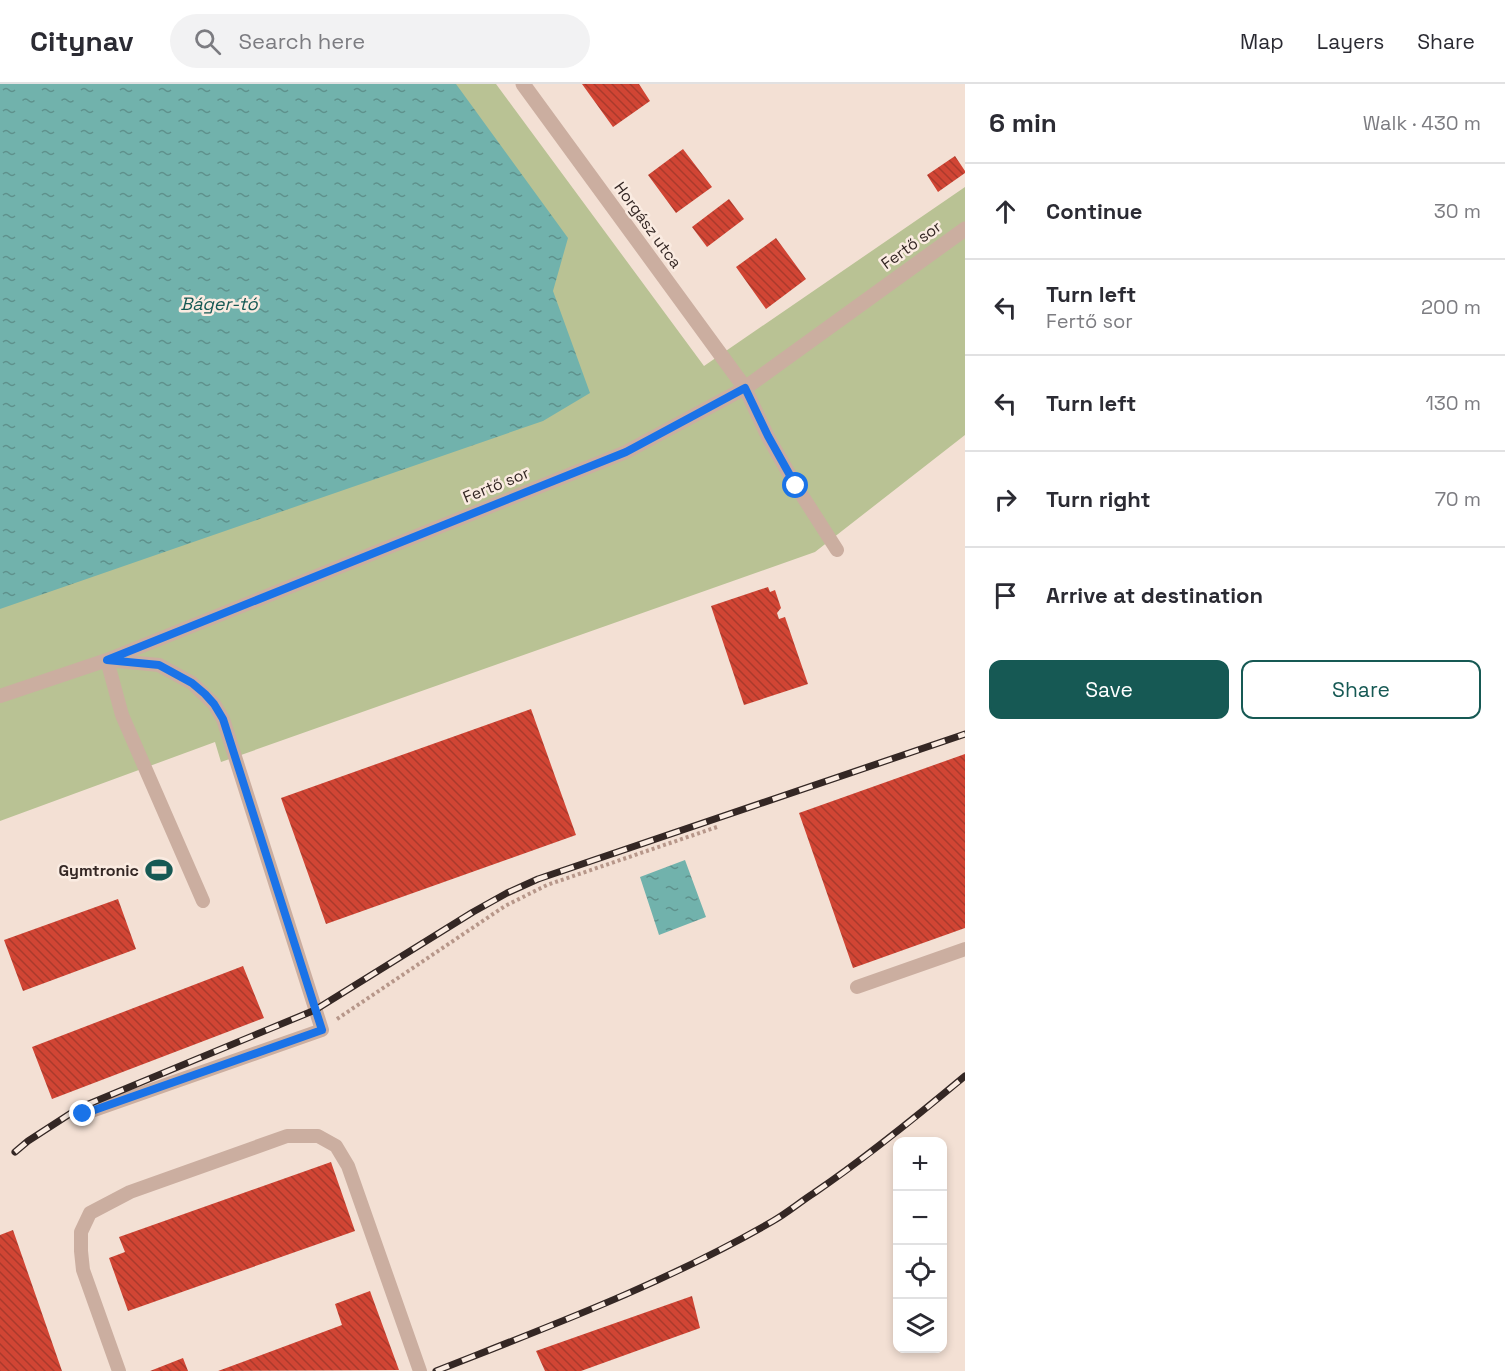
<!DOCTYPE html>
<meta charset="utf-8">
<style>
body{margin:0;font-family:"Space Grotesk",sans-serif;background:#f2f2f3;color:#2b2b33}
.controls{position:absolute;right:18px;bottom:18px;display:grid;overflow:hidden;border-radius:12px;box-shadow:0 3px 9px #0003}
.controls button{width:54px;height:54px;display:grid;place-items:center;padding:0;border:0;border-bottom:2px solid #e1e1e2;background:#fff;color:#2b2b33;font:30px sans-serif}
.stop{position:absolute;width:18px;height:18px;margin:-14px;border:4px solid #1a73e8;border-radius:50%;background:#fff}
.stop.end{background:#1a73e8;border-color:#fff;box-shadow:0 2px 6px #0008}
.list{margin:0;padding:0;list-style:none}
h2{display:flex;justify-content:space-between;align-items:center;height:78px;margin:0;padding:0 24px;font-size:26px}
h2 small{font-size:20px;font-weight:400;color:#7c7c81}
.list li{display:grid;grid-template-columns:39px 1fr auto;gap:18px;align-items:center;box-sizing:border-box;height:96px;padding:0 24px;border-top:2px solid #e1e1e2}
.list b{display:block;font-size:22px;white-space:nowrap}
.list p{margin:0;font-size:20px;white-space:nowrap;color:#7c7c81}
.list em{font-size:20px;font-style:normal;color:#7c7c81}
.actions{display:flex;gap:12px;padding:18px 24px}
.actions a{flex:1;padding:14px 0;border:2px solid #165954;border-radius:12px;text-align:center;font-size:21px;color:#165954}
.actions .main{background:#165954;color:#fff}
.icon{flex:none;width:33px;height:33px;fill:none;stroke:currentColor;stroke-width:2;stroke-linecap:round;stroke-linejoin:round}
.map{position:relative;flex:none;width:965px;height:1287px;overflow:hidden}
header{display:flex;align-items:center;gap:36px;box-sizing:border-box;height:84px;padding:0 30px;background:#fff;border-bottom:2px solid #e1e1e2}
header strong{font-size:28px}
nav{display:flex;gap:33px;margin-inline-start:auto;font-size:21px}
.search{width:420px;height:54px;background:#f2f2f3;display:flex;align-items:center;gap:15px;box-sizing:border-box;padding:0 21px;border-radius:33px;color:#7c7c81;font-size:22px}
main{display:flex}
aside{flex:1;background:#fff}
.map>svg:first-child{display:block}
.green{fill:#b9c294}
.water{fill:url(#water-ripples)}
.building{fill:url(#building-back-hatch)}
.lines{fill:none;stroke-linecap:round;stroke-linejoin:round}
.path{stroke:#b7978a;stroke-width:4;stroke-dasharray:3 3;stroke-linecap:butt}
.service{stroke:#cbaea0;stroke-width:14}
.minor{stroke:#cbaea0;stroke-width:15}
.rail-casing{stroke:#342724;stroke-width:7}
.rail{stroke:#faebe1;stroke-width:4.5;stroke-dasharray:14;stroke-linecap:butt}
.route{stroke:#1a73e8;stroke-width:8}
.labels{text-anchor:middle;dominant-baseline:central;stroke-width:5;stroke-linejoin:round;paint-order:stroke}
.street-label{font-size:16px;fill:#342724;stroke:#faebe1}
.poi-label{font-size:16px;font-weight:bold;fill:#342724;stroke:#faebe1;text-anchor:end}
.water-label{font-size:18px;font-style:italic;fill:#165954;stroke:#faebe1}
</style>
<header>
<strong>Citynav</strong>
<div class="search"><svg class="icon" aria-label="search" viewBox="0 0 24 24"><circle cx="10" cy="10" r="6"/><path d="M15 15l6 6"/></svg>Search here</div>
<nav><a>Map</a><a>Layers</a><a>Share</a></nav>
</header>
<main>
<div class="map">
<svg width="965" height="1287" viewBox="0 0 965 1287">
<defs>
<pattern id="water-ripples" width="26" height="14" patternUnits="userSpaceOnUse" patternTransform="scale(1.5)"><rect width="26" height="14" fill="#71b2ac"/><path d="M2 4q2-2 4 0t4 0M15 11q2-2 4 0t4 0" fill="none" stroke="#5e918c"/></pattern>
<pattern id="building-back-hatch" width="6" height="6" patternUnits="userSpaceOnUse" patternTransform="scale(1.5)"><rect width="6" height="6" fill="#d14534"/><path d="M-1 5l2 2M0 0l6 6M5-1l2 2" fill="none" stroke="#aa3a2c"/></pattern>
</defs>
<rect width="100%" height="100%" fill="#f3e0d4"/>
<path class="green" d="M 0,0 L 496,0 L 704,282 L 965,103 L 965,351 L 815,468 L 221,678 L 215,658 L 0,737 Z"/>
<path class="water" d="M 0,0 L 456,0 L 568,154 L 553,207 L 590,309 L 543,337 L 0,525 Z
M 685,776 L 706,833 L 659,851 L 640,793 Z"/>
<path class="building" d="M 582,0 L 639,0 L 650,17 L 613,43 Z
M 683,65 L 712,103 L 676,129 L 648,91 Z
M 955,72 L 965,87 L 965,89 L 938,108 L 927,91 Z
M 729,115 L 744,135 L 707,163 L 692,143 Z
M 776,154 L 806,195 L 766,225 L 736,183 Z
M 768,503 L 770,508 L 775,506 L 781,524 L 777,529 L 779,535 L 785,533 L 808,600 L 744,621 L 711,522 Z
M 531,625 L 576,751 L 326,840 L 281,714 Z
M 965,670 L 965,844 L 853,884 L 799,729 Z
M 118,815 L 136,865 L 23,907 L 4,856 Z
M 243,882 L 264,934 L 52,1015 L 32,963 Z
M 331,1078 L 355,1147 L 128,1227 L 109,1174 L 125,1168 L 119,1153 Z
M 13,1146 L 62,1287 L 0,1287 L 0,1151 Z
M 370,1207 L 399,1286 L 218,1287 L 342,1241 L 335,1220 Z
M 692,1212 L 700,1244 L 581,1287 L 545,1287 L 536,1267 Z
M 183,1274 L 188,1287 L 150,1287 Z"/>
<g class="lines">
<path class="path" d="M 337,935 L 505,822 L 547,801 L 717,743"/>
<path class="service" d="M 0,612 L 107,576 L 626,368 L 745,304 L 768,353 L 796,402 L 837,466
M 857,903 L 965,865
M 83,1030 L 322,946 L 223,635 L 214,620 L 192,599 L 159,581 L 107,576 L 122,631 L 203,817
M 119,1287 L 83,1186 L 81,1167 L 81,1148 L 90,1129 L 130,1108 L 287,1052 L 318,1052 L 336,1062 L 348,1082 L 420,1287"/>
<path class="minor" d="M 523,0 L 745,304 L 965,145"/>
<defs>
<path id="rail" d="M 15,1068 L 28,1057 L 79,1024 L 315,926 L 473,828 L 507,809 L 538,795 L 965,650
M 436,1287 C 550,1242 666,1199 773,1137 C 787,1129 800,1118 814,1109 C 867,1073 916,1033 965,992"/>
</defs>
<use href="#rail" class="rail-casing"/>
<use href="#rail" class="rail"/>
</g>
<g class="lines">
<path class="route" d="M 83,1030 L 322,946 L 223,635 L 214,620 L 205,610 L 192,599 L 159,581 L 107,576 L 626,368 L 745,304 L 768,352 L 796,402"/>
</g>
<defs>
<symbol id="stadium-bare" viewBox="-9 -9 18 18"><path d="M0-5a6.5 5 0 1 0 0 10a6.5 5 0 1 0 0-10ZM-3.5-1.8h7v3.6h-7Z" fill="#165954" stroke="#faebe1" stroke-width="2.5" paint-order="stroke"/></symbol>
</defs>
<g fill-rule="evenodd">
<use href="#stadium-bare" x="140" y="767" width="38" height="38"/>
</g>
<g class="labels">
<g class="street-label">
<text transform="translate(648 141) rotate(54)">Horgász utca</text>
<text transform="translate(911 161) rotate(-36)">Fertő sor</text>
<text transform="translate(496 401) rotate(-22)">Fertő sor</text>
</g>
<g class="poi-label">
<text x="139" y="786">Gymtronic</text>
</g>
<g class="water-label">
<text x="219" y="219">Báger-tó</text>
</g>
</g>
</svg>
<div class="controls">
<button>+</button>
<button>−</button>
<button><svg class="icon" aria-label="locate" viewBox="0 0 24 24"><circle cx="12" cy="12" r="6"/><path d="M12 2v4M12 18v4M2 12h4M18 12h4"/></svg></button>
<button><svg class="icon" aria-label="layers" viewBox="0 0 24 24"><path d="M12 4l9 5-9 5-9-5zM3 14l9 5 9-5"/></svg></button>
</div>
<div class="stop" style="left:796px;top:402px"></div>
<div class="stop end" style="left:83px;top:1030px"></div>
</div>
<aside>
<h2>6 min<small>Walk · 430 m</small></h2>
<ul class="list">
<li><svg class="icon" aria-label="ahead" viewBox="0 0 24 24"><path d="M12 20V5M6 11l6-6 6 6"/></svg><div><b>Continue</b></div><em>30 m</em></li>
<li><svg class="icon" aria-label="left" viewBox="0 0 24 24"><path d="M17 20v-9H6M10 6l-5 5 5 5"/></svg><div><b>Turn left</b><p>Fertő sor</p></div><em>200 m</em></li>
<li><svg class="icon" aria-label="left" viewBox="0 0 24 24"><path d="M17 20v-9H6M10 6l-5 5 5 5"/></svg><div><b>Turn left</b></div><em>130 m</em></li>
<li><svg class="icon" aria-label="right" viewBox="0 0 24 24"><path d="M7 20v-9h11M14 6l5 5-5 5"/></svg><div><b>Turn right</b></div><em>70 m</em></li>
<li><svg class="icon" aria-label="arrive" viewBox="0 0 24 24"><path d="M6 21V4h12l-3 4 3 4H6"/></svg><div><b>Arrive at destination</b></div></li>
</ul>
<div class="actions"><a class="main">Save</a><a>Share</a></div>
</aside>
</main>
